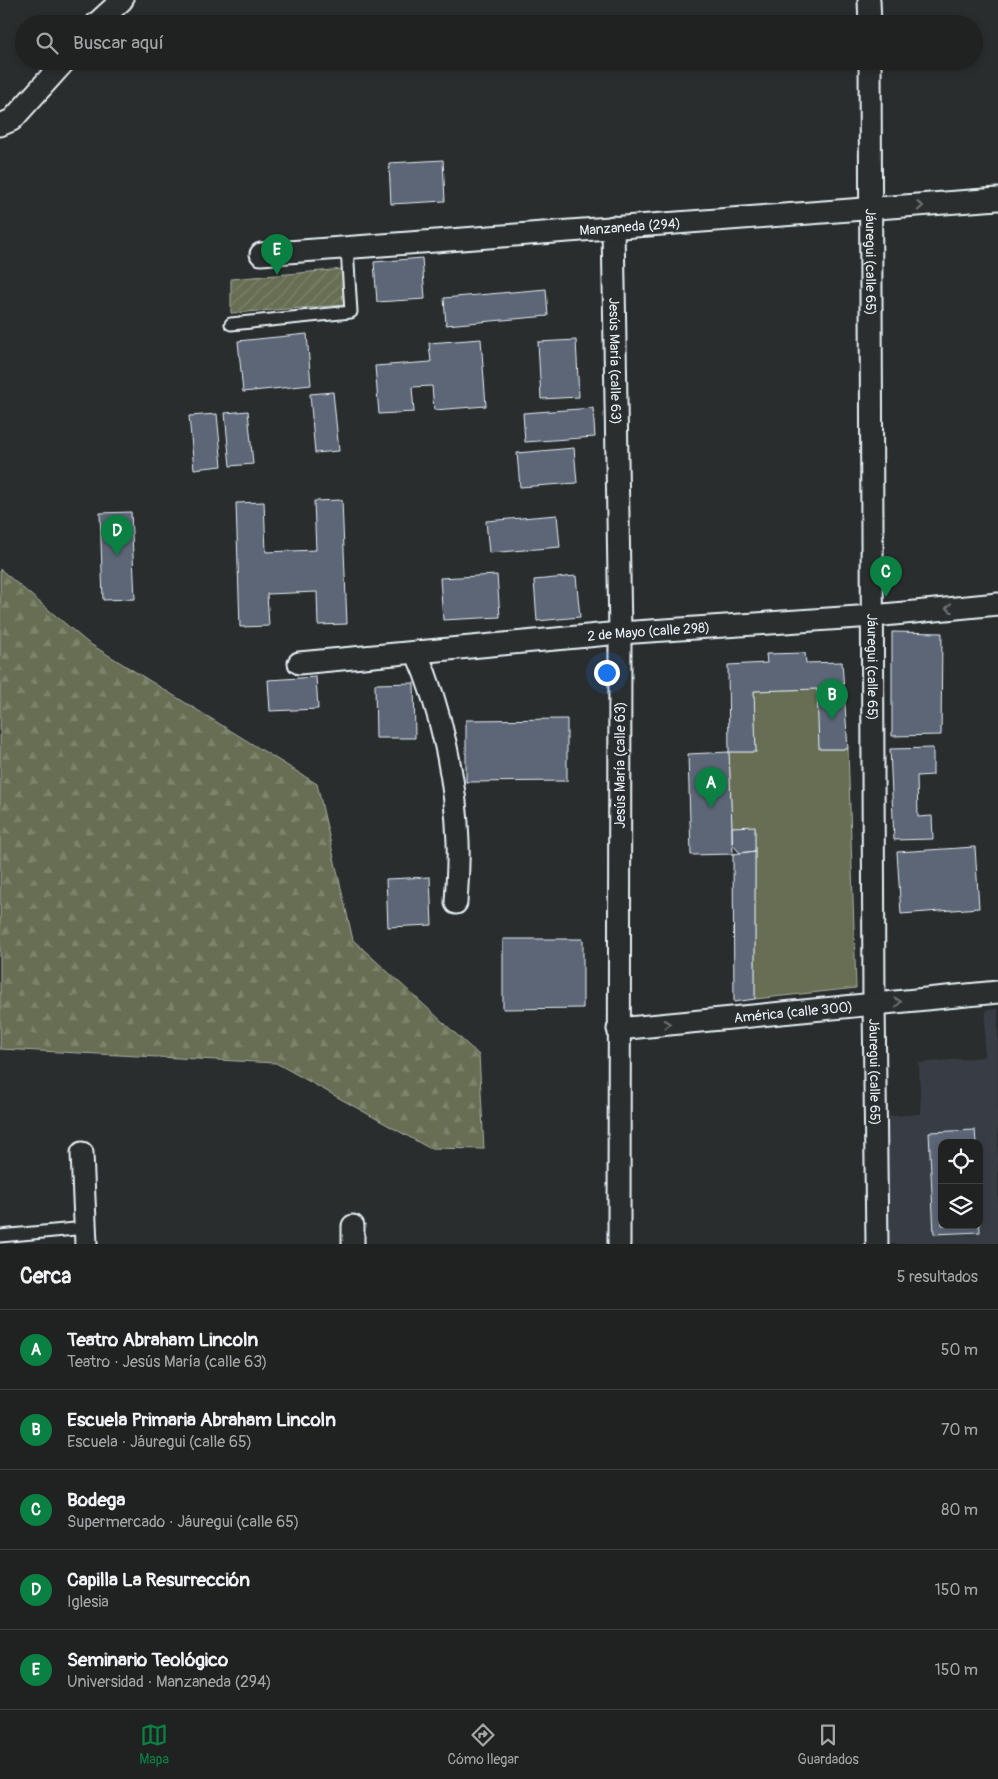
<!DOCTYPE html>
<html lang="es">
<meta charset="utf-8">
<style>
body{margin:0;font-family:Pangolin,sans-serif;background:#282a2a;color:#f1f3f6}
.controls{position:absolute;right:15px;bottom:15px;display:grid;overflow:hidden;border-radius:10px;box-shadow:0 2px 8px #0003}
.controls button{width:45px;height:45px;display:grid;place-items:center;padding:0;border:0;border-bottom:1px solid #3d3f40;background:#202222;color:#f1f3f6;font:25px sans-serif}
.you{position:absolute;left:606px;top:672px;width:18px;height:18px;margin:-12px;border:4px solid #fff;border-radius:50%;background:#1a73e8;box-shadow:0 0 0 8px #1a73e833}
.badge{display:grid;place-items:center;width:32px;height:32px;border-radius:50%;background:#0b8043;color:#fff;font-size:16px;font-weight:700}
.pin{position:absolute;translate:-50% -41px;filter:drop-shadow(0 1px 2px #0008)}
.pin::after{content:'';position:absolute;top:26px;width:18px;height:15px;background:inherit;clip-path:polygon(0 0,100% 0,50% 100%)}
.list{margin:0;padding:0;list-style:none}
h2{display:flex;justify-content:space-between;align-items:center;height:65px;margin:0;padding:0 20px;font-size:21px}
h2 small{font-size:16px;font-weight:400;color:#a2a4a5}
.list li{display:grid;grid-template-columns:32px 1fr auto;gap:15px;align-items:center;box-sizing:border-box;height:80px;padding:0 20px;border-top:1px solid #3d3f40}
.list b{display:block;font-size:19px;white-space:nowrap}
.list p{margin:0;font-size:16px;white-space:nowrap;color:#a2a4a5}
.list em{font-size:16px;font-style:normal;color:#a2a4a5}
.icon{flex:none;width:28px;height:28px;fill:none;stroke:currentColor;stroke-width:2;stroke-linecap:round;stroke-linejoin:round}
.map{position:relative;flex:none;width:998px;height:1244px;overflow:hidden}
.search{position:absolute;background:#202222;box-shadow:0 2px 8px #0003;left:15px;right:15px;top:15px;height:55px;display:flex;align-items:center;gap:12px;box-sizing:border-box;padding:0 18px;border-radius:28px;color:#a2a4a5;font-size:19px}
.sheet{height:465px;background:#202222}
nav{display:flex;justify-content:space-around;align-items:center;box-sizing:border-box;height:70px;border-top:1px solid #3d3f40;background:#202222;font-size:14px;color:#a2a4a5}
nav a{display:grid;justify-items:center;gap:2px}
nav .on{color:#0b8043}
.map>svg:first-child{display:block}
.built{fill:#393e44;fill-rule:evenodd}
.grass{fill:#676e53;stroke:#a8b0a6}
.forest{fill:url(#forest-firs);stroke:#a8b0a6}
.garden{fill:url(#garden-furrows);stroke:#a8b0a6}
.building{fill:#5b6676;stroke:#e8f1f8}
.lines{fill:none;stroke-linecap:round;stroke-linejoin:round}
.service-casing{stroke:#e8f1f8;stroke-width:15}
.minor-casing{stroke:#e8f1f8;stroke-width:25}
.service{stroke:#2a2d2e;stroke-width:11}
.minor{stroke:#2a2d2e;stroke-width:21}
.oneway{stroke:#6c7275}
.labels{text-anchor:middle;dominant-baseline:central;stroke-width:4.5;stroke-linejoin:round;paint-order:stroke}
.street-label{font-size:14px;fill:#e8f1f8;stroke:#2a2d2e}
</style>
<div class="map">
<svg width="998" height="1244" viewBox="0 0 998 1244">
<defs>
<pattern id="forest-firs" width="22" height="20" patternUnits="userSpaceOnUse" patternTransform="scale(1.25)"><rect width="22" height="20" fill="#676e53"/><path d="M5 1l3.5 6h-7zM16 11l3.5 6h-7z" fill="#7d836c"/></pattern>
<pattern id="garden-furrows" width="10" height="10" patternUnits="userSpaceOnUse" patternTransform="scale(1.25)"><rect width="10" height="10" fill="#676e53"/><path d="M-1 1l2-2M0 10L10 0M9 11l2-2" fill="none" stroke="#7d836c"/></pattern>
</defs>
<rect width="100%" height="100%" fill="#2a2d2e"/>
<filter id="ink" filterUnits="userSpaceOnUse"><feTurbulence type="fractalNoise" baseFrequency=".02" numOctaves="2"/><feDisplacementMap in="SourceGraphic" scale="10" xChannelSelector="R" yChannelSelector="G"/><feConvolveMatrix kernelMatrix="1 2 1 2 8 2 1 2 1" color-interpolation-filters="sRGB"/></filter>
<g filter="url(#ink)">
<path class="built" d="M 998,1009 L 998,1244 L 883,1244 L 882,1117 L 921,1114 L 919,1063 L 984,1057 L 986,1010 ZM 942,1143 L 979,1143 L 979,1225 L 942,1225 Z"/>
<path class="grass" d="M 817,689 L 820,749 L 848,749 L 856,988 L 755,999 L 755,827 L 732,827 L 729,752 L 756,752 L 754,691 Z"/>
<path class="forest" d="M 0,569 L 87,642 L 317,784 L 353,940 L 479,1055 L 484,1149 L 429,1148 L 276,1063 L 0,1049 Z"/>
<path class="garden" d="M 344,269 L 345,305 L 231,313 L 231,279 Z"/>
<path class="building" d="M 443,160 L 445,201 L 391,204 L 389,163 Z
M 422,258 L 425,299 L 377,302 L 374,262 Z
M 546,289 L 548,316 L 446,325 L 444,298 Z
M 307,334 L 311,385 L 243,392 L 238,341 Z
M 481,339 L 486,406 L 434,410 L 432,386 L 412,387 L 414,412 L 379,414 L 375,366 L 431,362 L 429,343 Z
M 576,340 L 579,397 L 541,399 L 538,342 Z
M 333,392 L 339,451 L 315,453 L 310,394 Z
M 593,408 L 595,437 L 525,442 L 523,413 Z
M 248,411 L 253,464 L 230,466 L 225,413 Z
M 217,414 L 222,466 L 194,469 L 189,416 Z
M 574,448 L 577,483 L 520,487 L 517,453 Z
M 342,500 L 347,624 L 318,625 L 317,592 L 267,594 L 269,626 L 240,627 L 236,503 L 264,502 L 266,552 L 316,550 L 314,501 Z
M 131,512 L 135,599 L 103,600 L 100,513 Z
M 557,515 L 560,547 L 489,553 L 486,521 Z
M 497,575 L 500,617 L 443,620 L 440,578 Z
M 576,576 L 580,617 L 537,621 L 534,580 Z
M 892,632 L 942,633 L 941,735 L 892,736 Z
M 805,653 L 806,663 L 842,662 L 848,749 L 819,749 L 817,689 L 754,691 L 756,752 L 729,752 L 728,665 L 767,663 L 766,654 Z
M 316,677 L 318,709 L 270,711 L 268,680 Z
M 414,683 L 415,738 L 376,738 L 375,684 Z
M 567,719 L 567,781 L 466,782 L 466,720 Z
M 933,748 L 933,775 L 917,776 L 918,817 L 932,816 L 933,839 L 894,840 L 890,749 Z
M 729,752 L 733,854 L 691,855 L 688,754 Z
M 755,826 L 755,851 L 740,853 L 732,844 L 732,827 Z
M 975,847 L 979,908 L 901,914 L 897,852 Z
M 755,851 L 755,999 L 734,1002 L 733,854 Z
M 430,877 L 432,925 L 388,927 L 386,879 Z
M 503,939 L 583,939 L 583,1008 L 503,1009 Z
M 975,1130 L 976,1143 L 942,1143 L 942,1225 L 979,1225 L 979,1212 L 980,1232 L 934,1234 L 929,1132 Z"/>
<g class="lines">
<defs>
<path id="service" d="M 231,324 L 351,312 L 347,248
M 0,1236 L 86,1228"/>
<g id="minor">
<path d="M 869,0 L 870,24"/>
<path d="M 96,24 L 122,0"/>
<path id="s1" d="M 870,61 L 874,1004 L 877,1244"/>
<path d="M 0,125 L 12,120 L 65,61"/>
<path id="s2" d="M 613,227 L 620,633 L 619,1244"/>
<path id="s3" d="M 261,254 L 998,199"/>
<path d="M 416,652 C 441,708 456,781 458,842 C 459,862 457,883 456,903"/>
<path id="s4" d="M 299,663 L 620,633 L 873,616 L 998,604"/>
<path id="s5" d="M 618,1029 L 998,992"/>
<path d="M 82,1153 L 86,1244"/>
<path d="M 353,1226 L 353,1244"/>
</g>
</defs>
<use href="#service" class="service-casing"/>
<use href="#minor" class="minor-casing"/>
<use href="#service" class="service"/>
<use href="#minor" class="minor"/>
</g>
<defs><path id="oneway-chevron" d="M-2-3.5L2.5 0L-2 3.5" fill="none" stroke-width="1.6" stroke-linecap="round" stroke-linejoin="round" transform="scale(1.25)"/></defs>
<g class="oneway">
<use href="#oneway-chevron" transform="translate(920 206) rotate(-5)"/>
<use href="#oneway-chevron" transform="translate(949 608) rotate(175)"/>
<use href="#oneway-chevron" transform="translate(898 1002) rotate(-6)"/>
<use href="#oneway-chevron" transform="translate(667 1024) rotate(-6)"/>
</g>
</g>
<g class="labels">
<g class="street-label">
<text stroke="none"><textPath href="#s3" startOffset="370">Manzaneda (294)</textPath></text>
<text stroke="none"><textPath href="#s1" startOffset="201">Jáuregui (calle 65)</textPath></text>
<text stroke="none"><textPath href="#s2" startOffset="134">Jesús María (calle 63)</textPath></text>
<text stroke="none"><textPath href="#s4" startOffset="351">2 de Mayo (calle 298)</textPath></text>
<text stroke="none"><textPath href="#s1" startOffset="606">Jáuregui (calle 65)</textPath></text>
<text transform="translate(620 765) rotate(-90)">Jesús María (calle 63)</text>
<text stroke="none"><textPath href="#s5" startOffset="176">América (calle 300)</textPath></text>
<text stroke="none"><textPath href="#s1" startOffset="1011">Jáuregui (calle 65)</textPath></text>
</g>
</g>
</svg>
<div class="controls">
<button><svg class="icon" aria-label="locate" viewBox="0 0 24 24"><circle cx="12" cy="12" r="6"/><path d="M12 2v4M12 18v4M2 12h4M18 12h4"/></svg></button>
<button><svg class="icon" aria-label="layers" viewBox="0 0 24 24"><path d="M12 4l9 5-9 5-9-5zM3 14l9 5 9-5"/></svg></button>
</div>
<div class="you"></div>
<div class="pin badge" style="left:711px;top:808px">A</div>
<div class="pin badge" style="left:832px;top:720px">B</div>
<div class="pin badge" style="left:886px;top:597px">C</div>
<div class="pin badge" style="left:117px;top:556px">D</div>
<div class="pin badge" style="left:277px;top:275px">E</div>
<div class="search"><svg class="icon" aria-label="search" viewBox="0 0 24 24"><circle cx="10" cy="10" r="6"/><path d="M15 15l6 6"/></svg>Buscar aquí</div>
</div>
<section class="sheet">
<h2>Cerca<small>5 resultados</small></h2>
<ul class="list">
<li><span class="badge">A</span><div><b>Teatro Abraham Lincoln</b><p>Teatro · Jesús María (calle 63)</p></div><em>50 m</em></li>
<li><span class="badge">B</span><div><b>Escuela Primaria Abraham Lincoln</b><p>Escuela · Jáuregui (calle 65)</p></div><em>70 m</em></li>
<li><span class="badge">C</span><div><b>Bodega</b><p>Supermercado · Jáuregui (calle 65)</p></div><em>80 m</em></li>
<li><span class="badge">D</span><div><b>Capilla La Resurrección</b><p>Iglesia</p></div><em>150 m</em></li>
<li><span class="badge">E</span><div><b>Seminario Teológico</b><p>Universidad · Manzaneda (294)</p></div><em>150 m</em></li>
</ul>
</section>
<nav>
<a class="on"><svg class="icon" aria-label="map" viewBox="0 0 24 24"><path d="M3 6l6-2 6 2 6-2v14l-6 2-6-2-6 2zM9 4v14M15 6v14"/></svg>Mapa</a>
<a><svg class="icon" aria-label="directions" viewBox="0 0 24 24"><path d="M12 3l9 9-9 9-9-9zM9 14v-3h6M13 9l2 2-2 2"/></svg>Cómo llegar</a>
<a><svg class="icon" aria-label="saved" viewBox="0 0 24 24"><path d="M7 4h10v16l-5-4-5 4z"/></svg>Guardados</a>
</nav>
